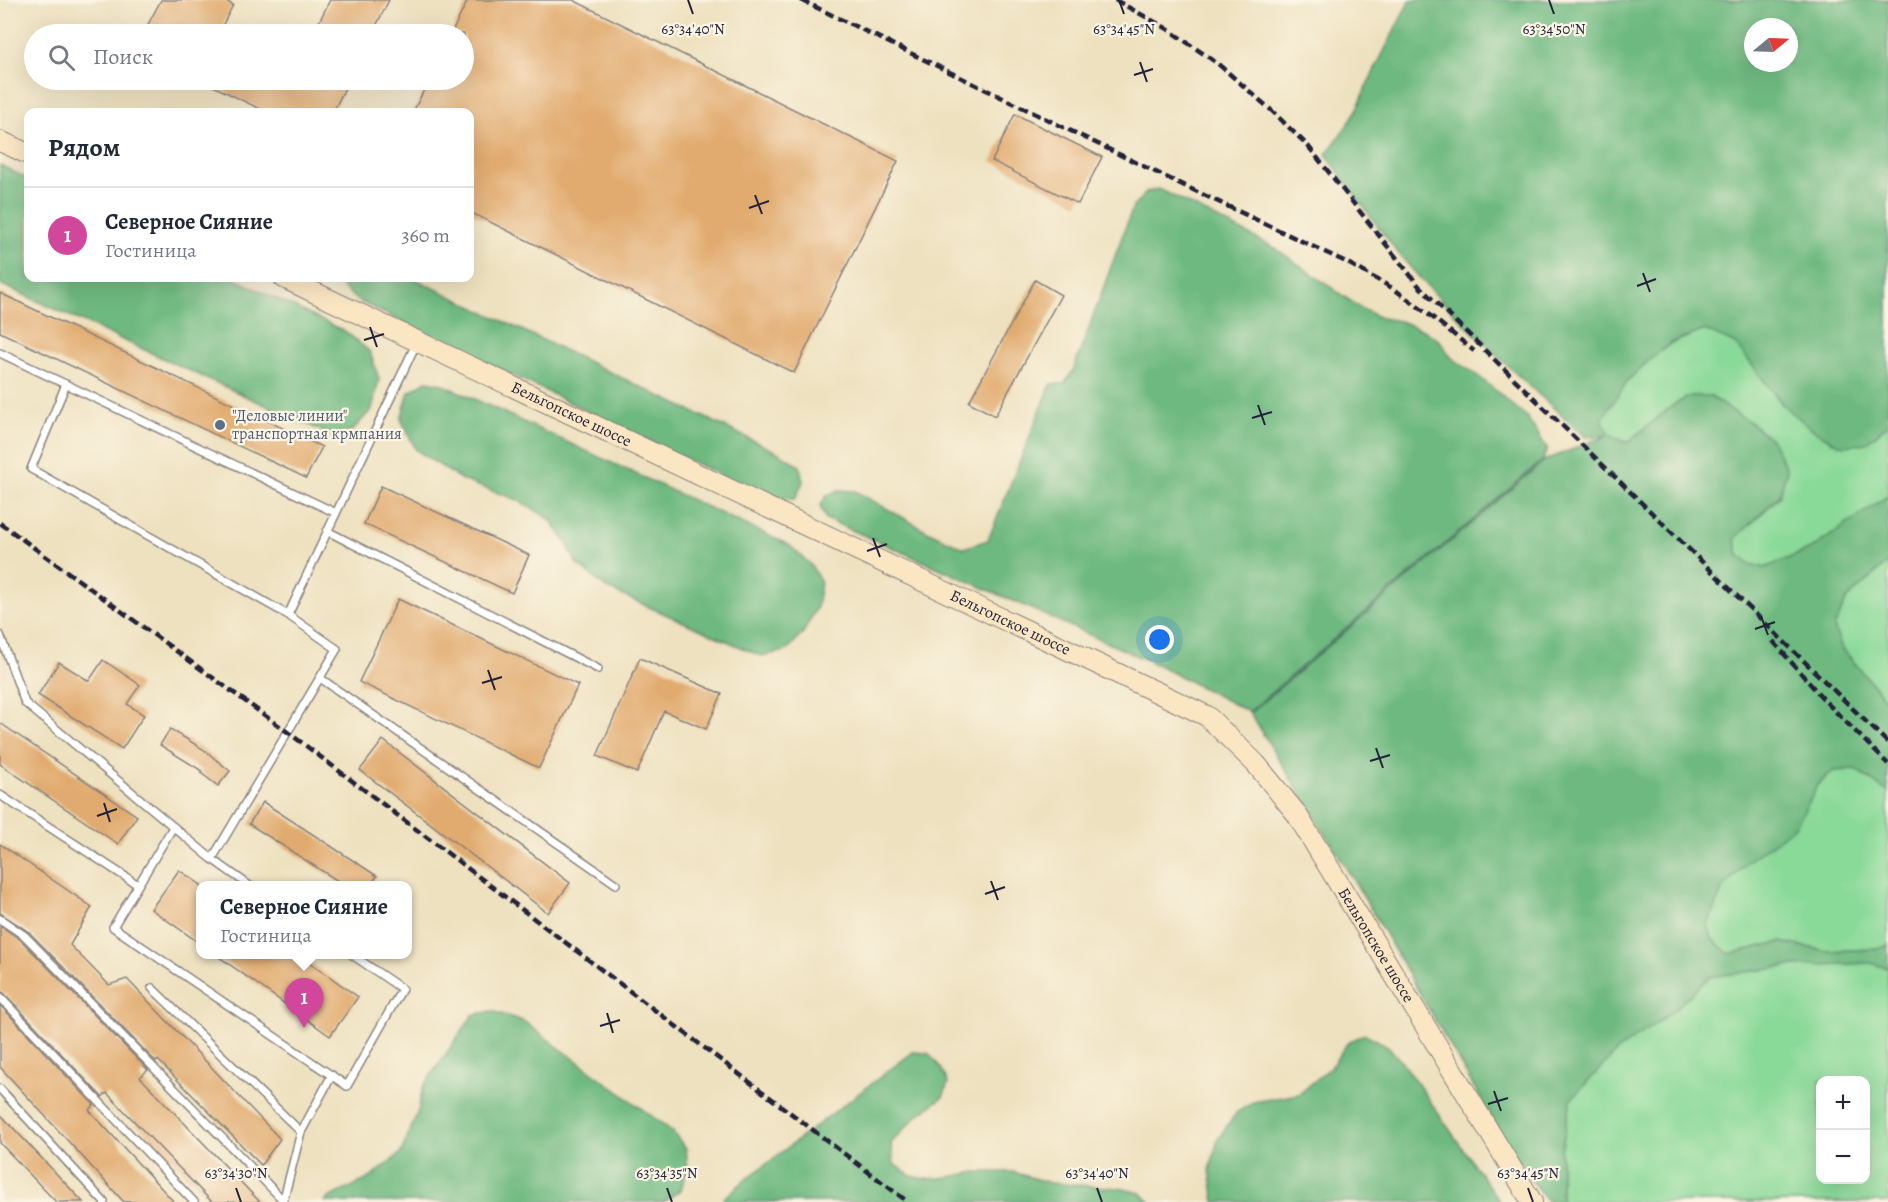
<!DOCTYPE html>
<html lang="ru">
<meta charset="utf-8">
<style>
body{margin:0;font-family:Alegreya,serif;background:#f6f6f7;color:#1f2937}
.controls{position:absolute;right:18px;bottom:18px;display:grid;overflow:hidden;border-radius:12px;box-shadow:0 6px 24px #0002}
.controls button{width:54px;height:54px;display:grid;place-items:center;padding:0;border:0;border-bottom:2px solid #e0e1e3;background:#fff;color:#1f2937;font:30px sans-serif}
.compass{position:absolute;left:1744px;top:18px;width:54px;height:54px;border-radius:50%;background:#fff;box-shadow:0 6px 24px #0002;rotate:71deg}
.you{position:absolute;left:1160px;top:640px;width:21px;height:21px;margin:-15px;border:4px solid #fff;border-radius:50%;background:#1a73e8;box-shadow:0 0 0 9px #1a73e833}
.badge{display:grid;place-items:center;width:39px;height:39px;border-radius:50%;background:#b45309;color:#fff;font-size:20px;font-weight:700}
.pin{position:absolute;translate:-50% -50px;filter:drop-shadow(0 2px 3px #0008)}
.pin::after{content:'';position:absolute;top:32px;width:21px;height:18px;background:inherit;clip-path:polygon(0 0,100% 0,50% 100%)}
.popup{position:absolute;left:196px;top:881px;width:216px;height:78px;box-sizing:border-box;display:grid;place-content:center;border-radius:12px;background:#fff;filter:drop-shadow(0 2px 4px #0005);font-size:20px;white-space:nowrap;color:#747a83}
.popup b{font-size:22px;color:#1f2937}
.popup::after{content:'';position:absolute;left:50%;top:100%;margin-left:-12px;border:12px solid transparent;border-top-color:#fff}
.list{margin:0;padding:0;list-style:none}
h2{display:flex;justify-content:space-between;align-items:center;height:78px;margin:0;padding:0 24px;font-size:26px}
h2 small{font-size:20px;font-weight:400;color:#747a83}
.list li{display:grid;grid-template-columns:39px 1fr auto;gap:18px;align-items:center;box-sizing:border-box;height:96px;padding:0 24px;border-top:2px solid #e0e1e3}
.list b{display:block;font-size:22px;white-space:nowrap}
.list p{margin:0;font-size:20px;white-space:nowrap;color:#747a83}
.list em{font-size:20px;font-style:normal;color:#747a83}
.icon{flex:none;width:33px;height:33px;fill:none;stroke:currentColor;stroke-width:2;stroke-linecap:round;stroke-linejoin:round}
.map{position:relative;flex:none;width:1888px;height:1202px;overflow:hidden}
.search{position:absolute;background:#fff;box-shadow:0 6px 24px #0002;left:24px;top:24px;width:450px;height:66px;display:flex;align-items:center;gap:15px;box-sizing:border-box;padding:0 21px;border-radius:33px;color:#747a83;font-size:22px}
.panel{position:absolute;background:#fff;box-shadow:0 6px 24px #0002;left:24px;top:108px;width:450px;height:174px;border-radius:12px}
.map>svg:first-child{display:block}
.green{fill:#89d998;stroke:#567e6a;stroke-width:1.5;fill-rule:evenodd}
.forest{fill:#6eb980;stroke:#486e5e;stroke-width:1.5;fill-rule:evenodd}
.building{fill:#e1aa6e}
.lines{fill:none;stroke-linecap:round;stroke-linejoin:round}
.lane-casing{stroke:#88827d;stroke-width:10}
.secondary-casing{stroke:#88827d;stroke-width:22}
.lane{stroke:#fff;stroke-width:7}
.secondary{stroke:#fbe6c4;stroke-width:20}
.rail{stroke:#22223b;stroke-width:4.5;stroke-dasharray:9 4.5;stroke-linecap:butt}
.ticks{fill:none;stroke:#22223b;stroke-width:2}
.service-dot{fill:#5c6f8a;stroke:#fcf5e5;stroke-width:2}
.labels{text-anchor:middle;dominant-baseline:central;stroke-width:4.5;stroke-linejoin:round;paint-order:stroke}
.street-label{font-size:16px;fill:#22223b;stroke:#fcf5e5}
.service-label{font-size:16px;fill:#4e5e75;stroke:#fcf5e5;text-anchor:start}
.ticks-label{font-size:15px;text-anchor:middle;fill:#22223b;stroke:#fcf5e5;stroke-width:4.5;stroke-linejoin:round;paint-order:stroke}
</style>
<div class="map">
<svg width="1888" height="1202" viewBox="0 0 1888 1202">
<rect width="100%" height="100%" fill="#fcf5e5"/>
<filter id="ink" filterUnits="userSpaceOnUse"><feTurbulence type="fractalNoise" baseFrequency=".0167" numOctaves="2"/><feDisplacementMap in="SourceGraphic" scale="12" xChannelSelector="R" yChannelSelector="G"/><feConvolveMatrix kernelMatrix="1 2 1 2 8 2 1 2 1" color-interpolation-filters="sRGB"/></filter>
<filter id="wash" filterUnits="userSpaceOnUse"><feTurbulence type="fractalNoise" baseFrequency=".008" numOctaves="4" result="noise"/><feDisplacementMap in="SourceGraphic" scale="24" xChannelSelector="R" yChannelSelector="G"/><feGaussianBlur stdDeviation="1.35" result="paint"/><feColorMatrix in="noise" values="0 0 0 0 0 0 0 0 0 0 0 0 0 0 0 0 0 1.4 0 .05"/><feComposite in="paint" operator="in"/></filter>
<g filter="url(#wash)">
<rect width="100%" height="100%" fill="#eee1bf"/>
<path class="green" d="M 1705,330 L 1736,344 L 1783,405 L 1866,443 L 1888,424 L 1888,496 L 1811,549 L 1765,568 L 1747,563 L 1738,554 L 1735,539 L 1780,496 L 1772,440 L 1750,422 L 1709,396 L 1676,403 L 1628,442 C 1615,440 1606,431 1602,419 L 1628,380 L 1645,364 L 1671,343 Z
M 1888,562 L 1888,702 L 1842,648 L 1833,627 L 1847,599 Z
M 1855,769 L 1888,792 L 1888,945 L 1878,949 L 1827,951 L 1780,942 L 1729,954 L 1712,939 L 1708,924 L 1723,888 L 1748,861 L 1776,841 L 1796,825 L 1816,786 L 1833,771 Z
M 1871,963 L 1888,968 L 1888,1202 L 1561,1202 L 1561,1151 L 1571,1099 L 1617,1051 L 1672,1012 L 1709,977 L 1789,966 ZM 1820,1080 L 1866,1080 L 1866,1180 L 1820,1180 Z"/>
<path class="forest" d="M 1410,0 L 1888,0 L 1888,424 L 1866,443 L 1844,446 L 1831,441 L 1812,429 L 1783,405 L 1736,344 L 1705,330 L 1671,343 L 1645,364 L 1628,380 L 1602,419 C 1606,431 1615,440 1628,442 L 1676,403 L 1691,396 L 1709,396 L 1750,422 L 1772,440 L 1787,470 L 1779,496 L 1735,539 L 1738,554 L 1747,563 L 1765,568 L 1811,549 L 1888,496 L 1888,562 L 1847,599 L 1834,627 L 1842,649 L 1888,702 L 1888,792 L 1855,769 L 1833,771 L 1816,786 L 1814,793 L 1796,825 L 1776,841 L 1748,861 L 1723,888 L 1708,924 L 1712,939 L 1729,954 L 1780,942 L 1827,951 L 1878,949 L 1888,945 L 1888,968 L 1871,963 L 1789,966 L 1709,977 L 1672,1012 L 1617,1051 L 1571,1099 L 1561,1151 L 1561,1202 L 1548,1202 L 1524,1171 L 1507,1144 L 1355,882 L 1250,713 L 1544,461 L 1608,435 L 1586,437 C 1529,386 1472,334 1420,278 C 1385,240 1356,196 1326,154 C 1341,134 1358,114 1365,89 ZM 1753,27 L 1789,27 L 1789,63 L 1753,63 Z
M 0,165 L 28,179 L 28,278 L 233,278 L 346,332 L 370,352 L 379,379 L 372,409 L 353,430 L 333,436 L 0,284 Z
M 1159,189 L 1275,248 L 1362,309 L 1381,318 L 1400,321 L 1425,331 L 1440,341 L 1451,357 L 1482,379 L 1527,417 L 1547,448 L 1543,460 L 1249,712 L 1160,666 L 907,554 L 826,519 L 820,506 L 827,495 L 839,490 L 855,491 L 929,532 L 964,548 L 988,540 L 1051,384 L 1064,384 L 1073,371 L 1133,207 L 1147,192 Z
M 335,278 L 413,278 L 779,453 L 800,466 L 803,482 L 795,499 L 772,500 L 357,300 L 339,284 Z
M 426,381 L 442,384 L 789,545 L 810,564 L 821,582 L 817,607 L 803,633 L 786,651 L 761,656 L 608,589 L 577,564 L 565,541 L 550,519 L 518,500 L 462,480 L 416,450 L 401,419 L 409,392 Z
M 492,1011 L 523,1021 L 672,1131 L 686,1149 L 688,1169 L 680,1190 L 664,1202 L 325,1202 L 328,1198 L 370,1178 L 401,1153 L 418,1111 L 423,1087 L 473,1015 Z
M 1365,1034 L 1388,1046 L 1406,1067 L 1500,1202 L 1215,1202 L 1210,1170 L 1218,1139 L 1236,1113 L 1253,1102 L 1299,1094 L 1331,1067 L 1348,1042 Z
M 913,1052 L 928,1053 L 941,1068 L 948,1083 L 943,1097 L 917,1116 L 891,1143 L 894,1164 L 911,1176 L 926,1179 L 949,1177 L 976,1172 L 1013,1172 L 1050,1183 L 1119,1188 L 1141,1193 L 1150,1202 L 724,1202 L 724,1198 L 744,1181 Z"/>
<g id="blocks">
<path class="building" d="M 161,0 L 224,0 L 233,5 L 218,34 L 143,34 Z
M 330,0 L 389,0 L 372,34 L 313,34 Z
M 468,0 L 573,0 L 898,161 L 794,373 L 470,212 L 470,112 L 413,112 L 429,80 L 464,80 L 464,34 L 451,34 Z
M 201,80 L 349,80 L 333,112 L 266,112 Z
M 1015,114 L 1102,157 L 1078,204 L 992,161 Z
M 1035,280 L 1061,295 L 995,416 L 969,402 Z
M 0,293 L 322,447 L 306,478 L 0,332 Z
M 381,486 L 529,555 L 512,593 L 364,524 Z
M 398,599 L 578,685 L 539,768 L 359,682 Z
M 640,658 L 722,694 L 706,729 L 664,711 L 637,773 L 597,756 Z
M 103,660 L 140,685 L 127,704 L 144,715 L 122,749 L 38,695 L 59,662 L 89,681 Z
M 0,723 L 137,816 L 118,844 L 0,764 Z
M 170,729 L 203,749 L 230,771 L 218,786 L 201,773 L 202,771 L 160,745 Z
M 383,740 L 570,883 L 548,913 L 360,770 Z
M 263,802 L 377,876 L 371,885 L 344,885 L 249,824 Z
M 0,844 L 92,907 L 70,945 L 109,985 L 127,979 L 280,1139 L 261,1165 L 158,1060 L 156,1062 L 29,932 L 0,913 Z
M 179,870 L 201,885 L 201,944 L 151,909 Z
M 0,926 L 21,940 L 148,1070 L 140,1077 L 260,1202 L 212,1202 L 107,1093 L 102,1097 L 4,993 L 0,991 Z
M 215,954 L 298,954 L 358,997 L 330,1036 Z
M 0,1005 L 94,1105 L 89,1110 L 174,1202 L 124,1202 L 0,1067 Z
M 0,1114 L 83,1202 L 56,1202 L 0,1143 Z"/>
</g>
</g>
<g filter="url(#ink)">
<use href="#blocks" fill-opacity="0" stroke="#88827d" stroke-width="1.5"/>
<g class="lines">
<defs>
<path id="lane" d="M 0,353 L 336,513
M 66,384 L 31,469 L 288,615 L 337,649 L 212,859
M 327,531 L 598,669
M 288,615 L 416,344
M 0,635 L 25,703 L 212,859 L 250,886
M 320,678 L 616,884
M 0,795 L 138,885
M 173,827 L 113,927 L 347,1086 L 402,989 L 351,954
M 0,919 L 25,936 L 283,1200
M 152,988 L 301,1132 L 283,1202
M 0,997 L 194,1202
M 0,1089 L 104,1202
M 301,1132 L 332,1075"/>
<g id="secondary">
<path d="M 0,141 L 28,154"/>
<path id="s1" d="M 284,278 L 1207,716 L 1256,764 L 1296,813 L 1532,1202"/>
</g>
</defs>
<use href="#lane" class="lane-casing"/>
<use href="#secondary" class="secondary-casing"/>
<use href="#lane" class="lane"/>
<use href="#secondary" class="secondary"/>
<path class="rail" d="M 801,0 L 1170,179 L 1346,262 L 1394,289 L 1436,320 L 1474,351
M 1115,0 L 1166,28 L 1217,63 L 1270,109 L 1308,146 L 1419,286 L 1888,743
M 0,523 L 289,733 L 908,1202
M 1773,641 L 1825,701 L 1888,764"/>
</g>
</g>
<path class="ticks" d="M 688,0 L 693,14M 1119,0 L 1124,14M 1549,0 L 1554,14M 1140,62 L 1147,82M 1134,75 L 1153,69M 755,195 L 762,214M 749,208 L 769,201M 1643,273 L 1650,292M 1637,286 L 1656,279M 370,327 L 377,347M 364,340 L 384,334M 1258,405 L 1265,425M 1252,418 L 1272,412M 873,538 L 880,557M 867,551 L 887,544M 1761,616 L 1768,635M 1755,629 L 1775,622M 488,670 L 495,690M 482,683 L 502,677M 1376,748 L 1383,768M 1370,761 L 1390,755M 104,803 L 110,822M 97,816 L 117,809M 991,881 L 998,900M 985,894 L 1005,887M 607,1013 L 613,1033M 600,1026 L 620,1020M 1494,1091 L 1501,1111M 1488,1104 L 1508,1098M 236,1188 L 241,1202M 667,1188 L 672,1202M 1097,1188 L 1102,1202M 1528,1188 L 1533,1202"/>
<circle class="service-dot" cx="220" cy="425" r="6"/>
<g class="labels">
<g class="street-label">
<text stroke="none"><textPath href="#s1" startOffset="318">Бельгопское шоссе</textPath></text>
<text stroke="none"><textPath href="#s1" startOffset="804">Бельгопское шоссе</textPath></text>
<text stroke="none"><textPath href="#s1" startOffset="1308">Бельгопское шоссе</textPath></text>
</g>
<g class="service-label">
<text x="232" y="416">"Деловые линии"<tspan x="232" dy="18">транспортная крмпания</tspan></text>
</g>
</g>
<g class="ticks-label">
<text x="693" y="34">63°34'40"N</text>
<text x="1124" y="34">63°34'45"N</text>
<text x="1554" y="34">63°34'50"N</text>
<text x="236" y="1178">63°34'30"N</text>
<text x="667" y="1178">63°34'35"N</text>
<text x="1097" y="1178">63°34'40"N</text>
<text x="1528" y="1178">63°34'45"N</text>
</g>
</svg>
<div class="controls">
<button>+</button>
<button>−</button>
</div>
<svg class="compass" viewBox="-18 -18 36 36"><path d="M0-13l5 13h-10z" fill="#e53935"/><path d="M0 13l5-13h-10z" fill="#747a83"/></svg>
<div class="you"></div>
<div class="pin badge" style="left:304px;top:1028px;background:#d1479c">1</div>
<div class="popup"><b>Северное Сияние</b>Гостиница</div>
<div class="search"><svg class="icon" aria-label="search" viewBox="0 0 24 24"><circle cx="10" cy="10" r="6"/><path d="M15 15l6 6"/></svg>Поиск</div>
<section class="panel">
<h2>Рядом<small></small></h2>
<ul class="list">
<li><span class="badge" style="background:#d1479c">1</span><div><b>Северное Сияние</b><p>Гостиница</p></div><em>360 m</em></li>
</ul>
</section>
</div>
